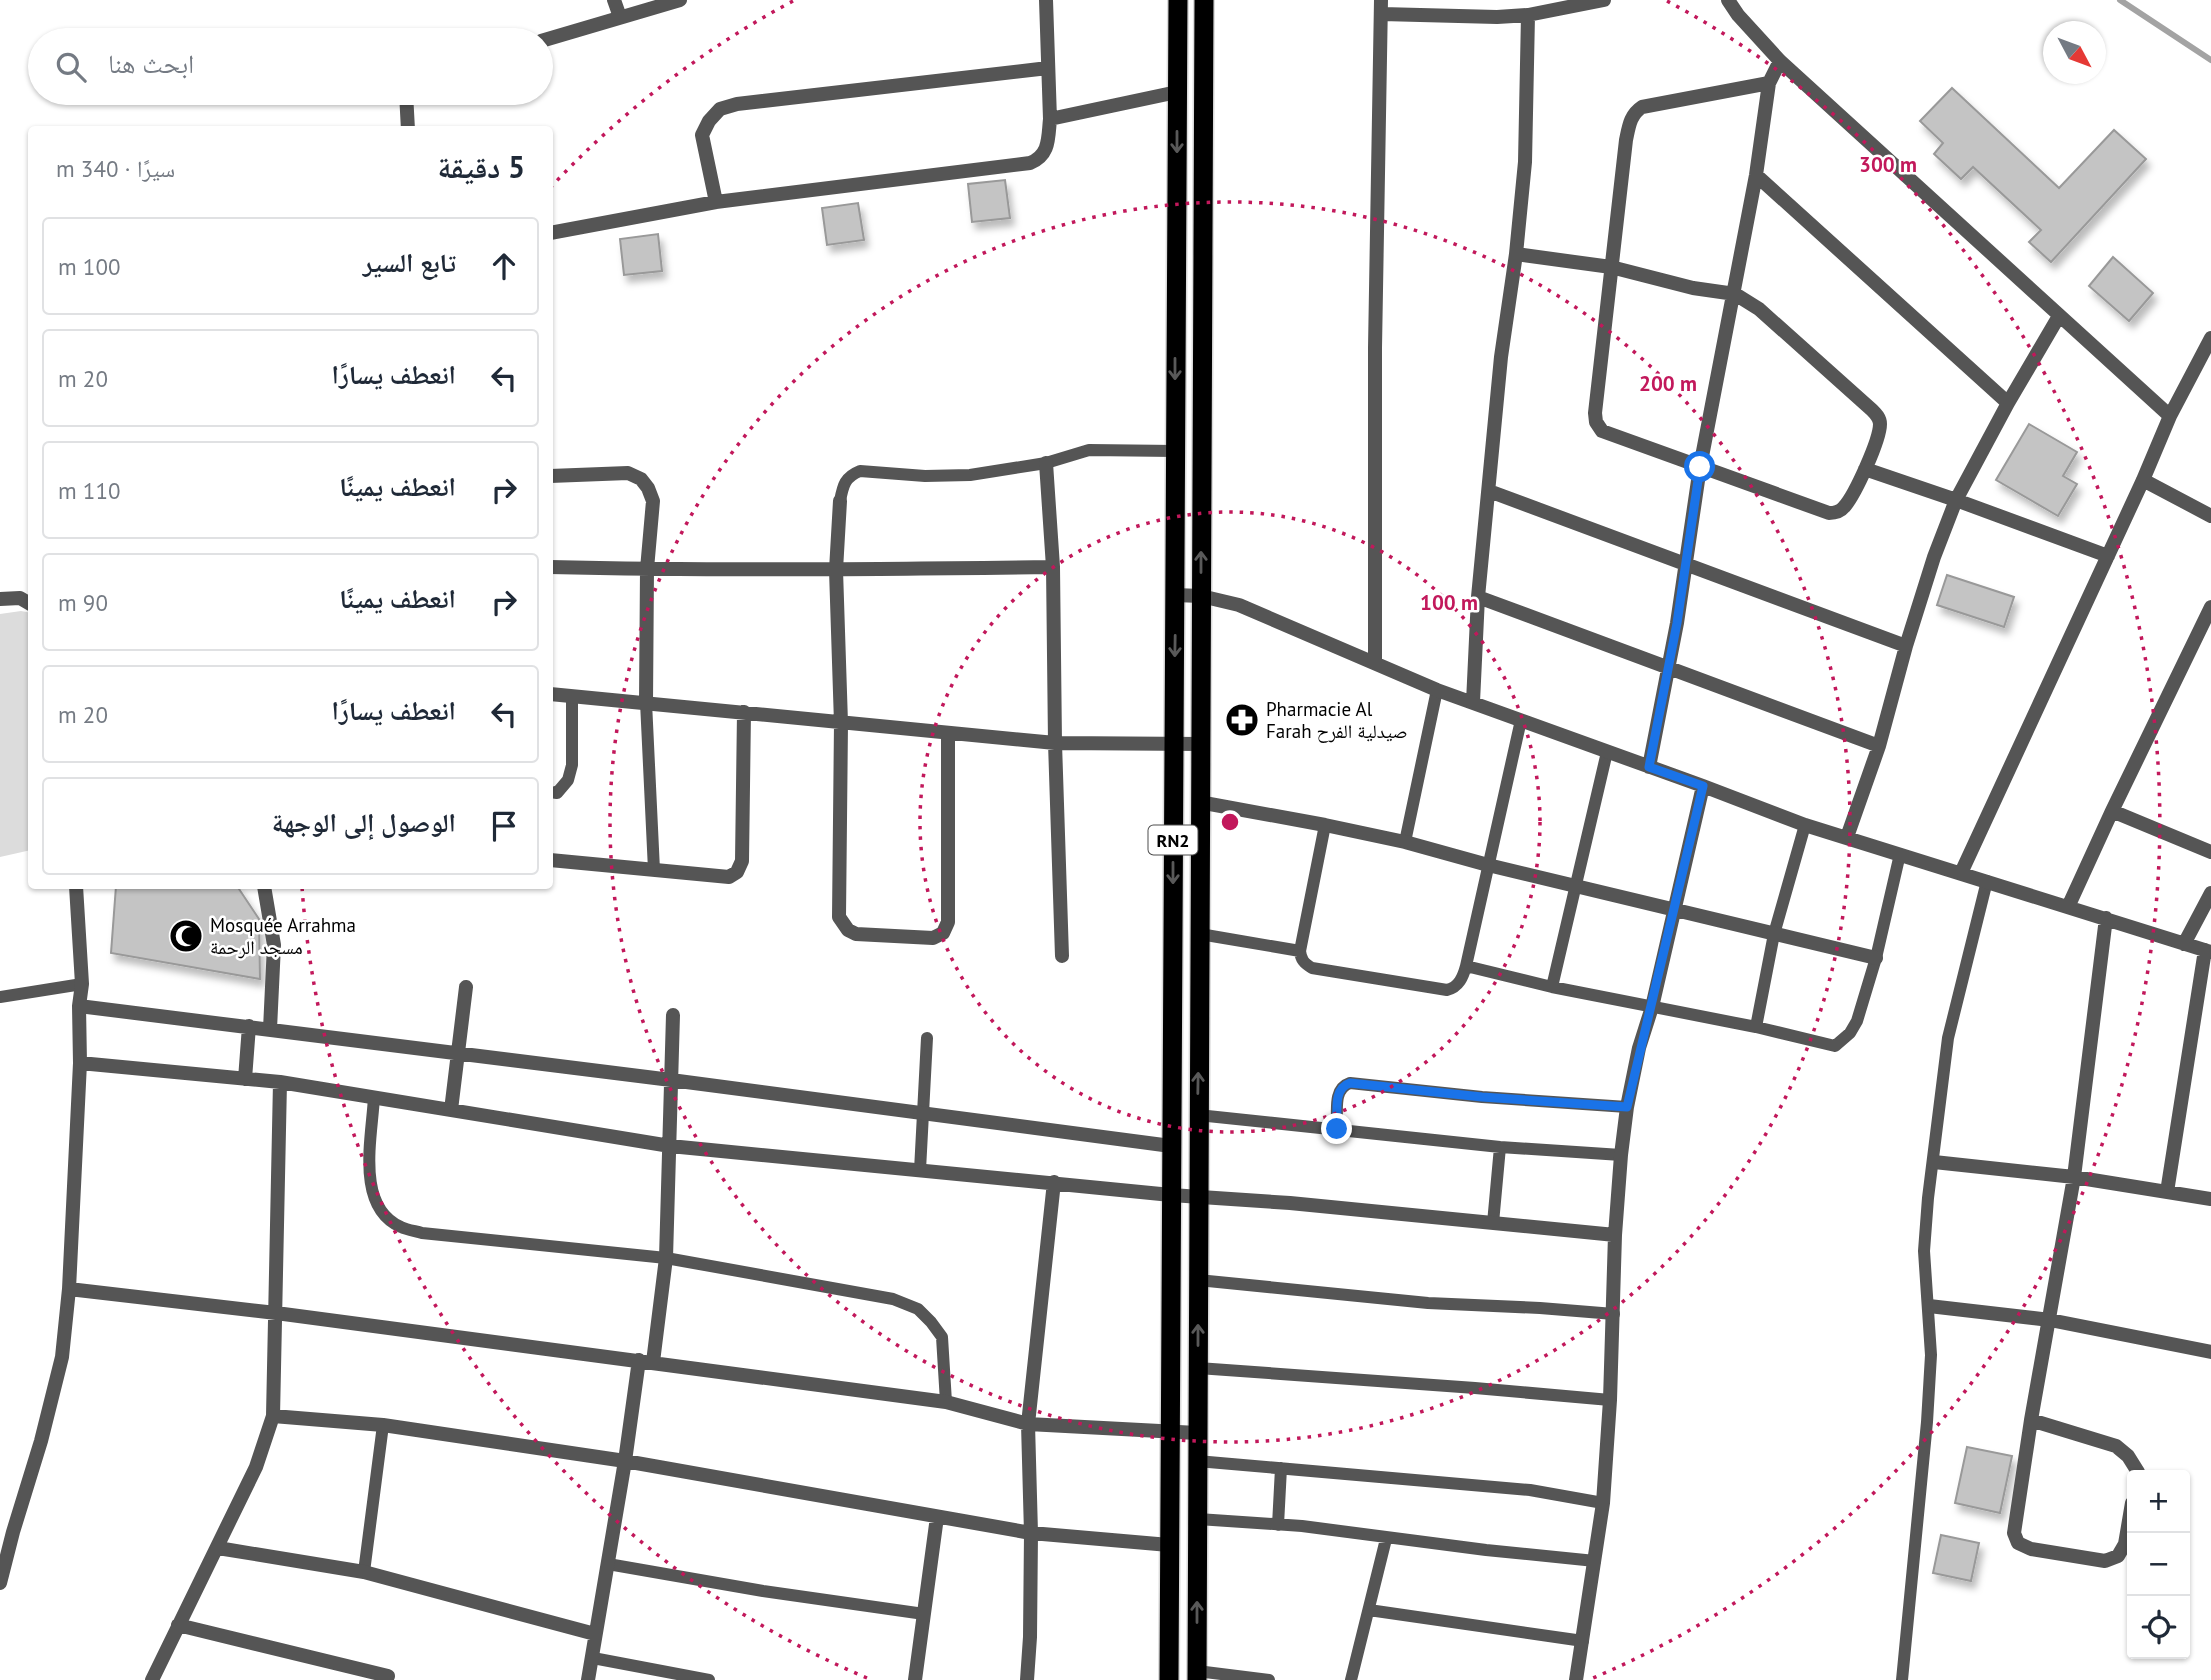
<!DOCTYPE html>
<html lang="ar">
<meta charset="utf-8">
<style>
body{margin:0;font-family:"PT Sans","Noto Naskh Arabic",sans-serif;background:#f6f6f7;color:#1f2937;direction:rtl}
.controls{position:absolute;right:21px;bottom:21px;display:grid;overflow:hidden;border-radius:7px;box-shadow:0 2px 5px #0004}
.controls button{width:63px;height:63px;display:grid;place-items:center;padding:0;border:0;border-bottom:2px solid #e0e1e3;background:#fff;color:#1f2937;font:35px sans-serif}
.compass{position:absolute;left:2043px;top:21px;width:63px;height:63px;border-radius:50%;background:#fff;box-shadow:0 2px 5px #0004;rotate:131deg}
.stop{position:absolute;width:21px;height:21px;margin:-16px;border:5px solid #1a73e8;border-radius:50%;background:#fff}
.stop.end{background:#1a73e8;border-color:#fff;box-shadow:0 2px 7px #0008}
.list{margin:0;padding:0;list-style:none}
h2{display:flex;justify-content:space-between;align-items:center;height:91px;margin:0;padding:0 28px;font-size:30px}
h2 small{font-size:23px;font-weight:400;color:#747a83}
.list li{display:grid;grid-template-columns:46px 1fr auto;gap:21px;align-items:center;box-sizing:border-box;height:98px;margin:0 14px 14px;padding:0 14px;border:2px solid #e0e1e3;border-radius:7px}
.list b{display:block;font-size:26px;white-space:nowrap}
.list em{font-size:23px;font-style:normal;color:#747a83}
.icon{flex:none;width:38px;height:38px;fill:none;stroke:currentColor;stroke-width:2;stroke-linecap:round;stroke-linejoin:round}
.map{position:relative;flex:none;width:2211px;height:1680px;overflow:hidden;direction:ltr}
.search{position:absolute;background:#fff;box-shadow:0 2px 5px #0004;left:28px;top:28px;width:525px;height:77px;display:flex;align-items:center;gap:18px;box-sizing:border-box;padding:0 24px;border-radius:38px;color:#747a83;font-size:26px}
.panel{position:absolute;background:#fff;box-shadow:0 2px 5px #0004;left:28px;top:126px;width:525px;height:763px;border-radius:7px;direction:rtl}
.map>svg:first-child{display:block}
.green{fill:#dcdcdc}
.lines{fill:none;stroke-linecap:round;stroke-linejoin:round}
.stream{stroke:#a3a3a3;stroke-width:6}
.building{fill:#c4c4c4;stroke:#999;stroke-width:2;filter:url(#shadow)}
.trunk-casing{stroke:#dbdbdb;stroke-width:22}
.service{stroke:#555;stroke-width:12}
.minor{stroke:#555;stroke-width:14}
.trunk{stroke:#000;stroke-width:19}
.oneway{stroke:#595959}
.route{stroke:#1a73e8;stroke-width:9}
.ring{fill:none;stroke:#c2185b;stroke-width:3.5;stroke-dasharray:3.5 7}
.labels{text-anchor:middle;dominant-baseline:central;stroke-width:5;stroke-linejoin:round;paint-order:stroke}
.shield{fill:#fff;stroke:#4c4c4c;stroke-width:2}
.shield-label{font-size:18px;font-weight:bold;fill:#000}
.poi-label{font-size:19px;fill:#000;stroke:#fff;text-anchor:start}
.centre{fill:#c2185b;stroke:#fff;stroke-width:3.5}
.ring-label{font-size:21px;text-anchor:middle;font-weight:bold;fill:#c2185b;stroke:#fff;stroke-width:5;stroke-linejoin:round;paint-order:stroke}
</style>
<div class="map">
<svg width="2211" height="1680" viewBox="0 0 2211 1680">
<defs>
<filter id="shadow"><feDropShadow dx="4" dy="7" stdDeviation="3.5" flood-color="#0004"/></filter>
</defs>
<rect width="100%" height="100%" fill="#fff"/>
<path class="green" d="M 21,611 L 32,613 L 31,850 L 0,857 L 0,614 Z"/>
<g class="lines">
<path class="stream" d="M 2120,0 L 2211,60"/>
</g>
<path class="building" d="M 1952,88 L 2059,188 L 2114,130 L 2146,159 L 2051,262 L 2029,242 L 2041,230 L 1973,167 L 1961,179 L 1934,154 L 1943,143 L 1920,121 Z
M 1005,180 L 1010,218 L 972,222 L 968,184 Z
M 858,203 L 864,240 L 827,245 L 822,208 Z
M 658,234 L 662,271 L 624,275 L 620,239 Z
M 2113,257 L 2153,293 L 2129,321 L 2089,286 Z
M 2029,424 L 2077,452 L 2063,476 L 2077,484 L 2058,516 L 1996,480 Z
M 1947,575 L 2014,597 L 2004,627 L 1937,605 Z
M 116,886 L 237,886 L 259,919 L 260,979 L 111,953 Z
M 1967,1447 L 2012,1456 L 2000,1513 L 1955,1503 Z
M 1941,1535 L 1979,1543 L 1971,1581 L 1933,1573 Z"/>
<g class="lines">
<defs>
<path id="trunk" d="M 1169,1680 L 1178,0
M 1197,1680 L 1204,0"/>
</defs>
<use href="#trunk" class="trunk-casing"/>
<path class="service" d="M 840,501 C 843,485 845,477 860,471 L 925,476 L 970,475 L 1046,463 L 1089,450 L 1175,451
M 646,702 L 654,870
M 550,792 L 557,793 L 568,780 L 572,765 L 572,696
M 1325,825 L 1300,951 C 1301,960 1304,963 1312,968 L 1447,990 C 1459,987 1463,977 1466,966 L 1521,720
M 1405,842 L 1437,690
M 1200,934 L 1300,951
M 1466,966 L 1552,987 L 1756,1027 L 1835,1046 L 1850,1033 L 1857,1021 L 1876,958 L 1900,854
M 1552,987 L 1607,752
M 0,997 L 82,984
M 1756,1027 L 1774,934 L 1805,825
M 374,1097 C 372,1137 355,1207 401,1227 C 407,1230 415,1231 422,1233 L 666,1258 L 893,1299 L 918,1309 L 931,1322 L 942,1337 L 946,1402
M 1198,1115 L 1500,1147 L 1621,1155
M 1337,1129 C 1338,1113 1332,1089 1350,1083 L 1482,1097 L 1627,1107
M 920,1170 L 927,1038
M 1493,1223 L 1500,1147
M 1198,1280 L 1428,1303 L 1540,1308 L 1614,1314
M 1198,1368 L 1475,1388 L 1610,1400
M 1197,1461 L 1530,1490 L 1603,1503
M 1198,1519 L 1302,1526 L 1486,1550 L 1595,1561
M 1278,1525 L 1281,1468
M 608,1564 L 763,1591 L 924,1614
M 364,1572 L 383,1425
M 1369,1610 L 1583,1641
M 593,1658 L 709,1680
M 1197,1671 L 1269,1680
M 1351,1680 L 1386,1539
M 1902,1680 L 1927,1422 L 1931,1355 L 1924,1251 L 1928,1198 L 1948,1038 L 1987,881"/>
<path class="minor" d="M 614,0 L 620,17
M 1046,0 L 1050,119 L 1177,92
M 1728,0 L 1738,15 L 1780,61 L 2170,416
M 1382,14 L 1497,17 L 1528,15 L 1604,0
M 541,41 L 680,0
M 406,93 L 408,130
M 1756,175 L 2008,403
M 716,202 L 702,135 L 709,121 L 720,109 L 737,104 L 1048,68
M 550,233 L 716,202 L 1030,163 C 1050,155 1048,138 1050,119
M 1516,254 L 1611,267 L 1693,288 L 1735,294 L 1759,309 L 1872,410 C 1876,414 1880,418 1880,424 C 1880,440 1855,495 1844,507 C 1840,512 1835,513 1829,513 L 1602,431 L 1596,422 L 1595,413 L 1626,140 C 1629,126 1630,115 1642,107 L 1769,83
M 1046,463 L 1053,567 L 1055,743 L 1062,956
M 1865,469 L 1956,500 L 2108,556
M 550,476 L 628,473 L 641,479 L 648,488 L 653,501 L 647,569 L 646,702
M 2143,480 L 2211,516
M 1489,491 L 1906,646
M 840,501 L 836,570 L 841,723 L 839,917 L 848,930 L 856,934 L 933,938 L 943,933 L 948,922 L 948,733
M 550,567 C 717,571 885,569 1053,567
M 1175,595 L 1201,596 L 1239,605 L 1437,690 L 1703,786 L 1805,825 L 2211,952
M 1478,597 L 1879,746
M 0,599 L 20,598 L 32,605
M 1375,663 L 1375,348 L 1381,0
M 550,694 L 1055,743 L 1200,744
M 1473,702 L 1478,597 L 1501,357 L 1516,254 L 1525,162 L 1528,15
M 1649,767 L 1677,623 L 1700,467 L 1756,175 L 1769,83 L 1780,61
M 1199,802 L 1325,825 L 1405,842 L 1488,865 L 1876,958
M 2112,811 L 2211,852
M 1847,837 L 1879,746 L 1906,646 L 1934,557 L 1956,500 L 2008,403 L 2059,316
M 550,860 L 729,877 L 737,872 L 742,861 L 744,712
M 1961,873 L 2143,480 L 2170,416 L 2211,338
M 76,886 L 82,984 L 79,1006 L 80,1063
M 264,886 L 274,945 L 270,1029
M 2068,907 L 2112,811 L 2211,607
M 2106,918 L 2074,1177 L 2031,1420 L 2014,1533 L 2018,1543 L 2031,1549 L 2105,1561 L 2118,1556 L 2125,1544 L 2132,1503
M 2184,944 L 2211,893
M 79,1006 L 671,1080 L 1171,1146
M 245,1079 L 249,1026
M 451,1110 L 466,987
M 1934,1162 L 2074,1177 L 2211,1199
M 2167,1192 L 2205,950
M 69,1289 L 276,1313 L 946,1402 L 1028,1424 L 1197,1433
M 1929,1306 L 2050,1320 L 2211,1352
M 653,1362 L 666,1258 L 673,1015
M 273,1416 L 383,1425 L 625,1461 L 1031,1533 L 1169,1545
M 2031,1420 L 2116,1446 L 2128,1456 L 2138,1472 L 2137,1475
M 218,1548 L 364,1572 L 595,1634
M 0,1583 L 13,1532 L 41,1441 L 62,1357 L 69,1289 L 80,1063 L 280,1082 L 670,1146 L 1171,1195 L 1290,1203 L 1615,1235
M 178,1625 L 388,1676 L 386,1680
M 152,1680 L 256,1467 L 273,1416 L 280,1082
M 588,1680 L 625,1461 L 639,1360
M 915,1680 L 937,1517
M 1027,1680 L 1030,1637 L 1031,1533 L 1028,1424 L 1054,1182
M 1576,1680 L 1603,1503 L 1610,1400 L 1615,1235 L 1621,1155 L 1627,1107 L 1639,1048 L 1652,1007 L 1703,786"/>
<use href="#trunk" class="trunk"/>
</g>
<defs><path id="oneway-shaft" d="M-6 0H5M1.5-3L5.5 0L1.5 3" fill="none" stroke-width="1.6" stroke-linecap="round" stroke-linejoin="round" transform="scale(1.75)"/></defs>
<g class="oneway">
<use href="#oneway-shaft" transform="translate(1177 142) rotate(90)"/>
<use href="#oneway-shaft" transform="translate(1175 369) rotate(90)"/>
<use href="#oneway-shaft" transform="translate(1201 562) rotate(-90)"/>
<use href="#oneway-shaft" transform="translate(1175 646) rotate(91)"/>
<use href="#oneway-shaft" transform="translate(1173 873) rotate(90)"/>
<use href="#oneway-shaft" transform="translate(1198 1083) rotate(-89)"/>
<use href="#oneway-shaft" transform="translate(1198 1335) rotate(-90)"/>
<use href="#oneway-shaft" transform="translate(1197 1612) rotate(-90)"/>
</g>
<g class="lines">
<path class="route" d="M 1337,1129 C 1338,1113 1332,1089 1350,1083 L 1482,1097 L 1627,1107 L 1703,786 L 1649,767 L 1677,623 L 1700,467"/>
</g>
<g class="ring">
<circle cx="1230" cy="822" r="310"/>
<circle cx="1230" cy="822" r="620"/>
<path d="M867 1678A930 930 0 0 1 302 887M550 188A930 930 0 0 1 793 1M1667 1A930 930 0 0 1 1593 1678"/>
</g>
<defs>
<symbol id="pharmacy-disc" viewBox="-11 -11 22 22"><circle r="9.5" fill="#000" stroke="#fff"/><path d="M-2-6h4v4h4v4h-4v4h-4v-4h-4v-4h4Z" fill="#fff"/></symbol>
<symbol id="mosque-disc" viewBox="-11 -11 22 22"><circle r="9.5" fill="#000" stroke="#fff"/><path d="M3.5-4.9A6 6 0 1 0 3.5 4.9A5 5 0 1 1 3.5-4.9Z" fill="#fff"/></symbol>
</defs>
<g fill-rule="evenodd">
<use href="#pharmacy-disc" x="1223" y="701" width="38" height="38"/>
<use href="#mosque-disc" x="167" y="917" width="38" height="38"/>
</g>
<g class="labels">
<rect class="shield" x="1148.5" y="825.5" width="49" height="29" rx="5"/>
<g class="shield-label">
<text x="1173" y="840">RN2</text>
</g>
<g class="poi-label">
<text x="1266" y="709">Pharmacie Al<tspan x="1266" dy="22">Farah صيدلية الفرح</tspan></text>
<text x="210" y="925">Mosquée Arrahma<tspan x="210" dy="22">مسجد الرحمة</tspan></text>
</g>
</g>
<circle cx="1230" cy="822" r="10" class="centre"/>
<g class="ring-label">
<text x="1888" y="172">300 m</text>
<text x="1668" y="391">200 m</text>
<text x="1449" y="610">100 m</text>
</g>
</svg>
<div class="controls">
<button>+</button>
<button>−</button>
<button><svg class="icon" aria-label="locate" viewBox="0 0 24 24"><circle cx="12" cy="12" r="6"/><path d="M12 2v4M12 18v4M2 12h4M18 12h4"/></svg></button>
</div>
<svg class="compass" viewBox="-18 -18 36 36"><path d="M0-13l5 13h-10z" fill="#e53935"/><path d="M0 13l5-13h-10z" fill="#747a83"/></svg>
<div class="stop" style="left:1700px;top:467px"></div>
<div class="stop end" style="left:1337px;top:1129px"></div>
<div class="search"><svg class="icon" aria-label="search" viewBox="0 0 24 24"><circle cx="10" cy="10" r="6"/><path d="M15 15l6 6"/></svg>ابحث هنا</div>
<section class="panel">
<h2>5 دقيقة<small>سيرًا · 340 m</small></h2>
<ul class="list">
<li><svg class="icon" aria-label="ahead" viewBox="0 0 24 24"><path d="M12 20V5M6 11l6-6 6 6"/></svg><div><b>تابع السير</b></div><em>100 m</em></li>
<li><svg class="icon" aria-label="left" viewBox="0 0 24 24"><path d="M17 20v-9H6M10 6l-5 5 5 5"/></svg><div><b>انعطف يسارًا</b></div><em>20 m</em></li>
<li><svg class="icon" aria-label="right" viewBox="0 0 24 24"><path d="M7 20v-9h11M14 6l5 5-5 5"/></svg><div><b>انعطف يمينًا</b></div><em>110 m</em></li>
<li><svg class="icon" aria-label="right" viewBox="0 0 24 24"><path d="M7 20v-9h11M14 6l5 5-5 5"/></svg><div><b>انعطف يمينًا</b></div><em>90 m</em></li>
<li><svg class="icon" aria-label="left" viewBox="0 0 24 24"><path d="M17 20v-9H6M10 6l-5 5 5 5"/></svg><div><b>انعطف يسارًا</b></div><em>20 m</em></li>
<li><svg class="icon" aria-label="arrive" viewBox="0 0 24 24"><path d="M6 21V4h12l-3 4 3 4H6"/></svg><div><b>الوصول إلى الوجهة</b></div></li>
</ul>
</section>
</div>
